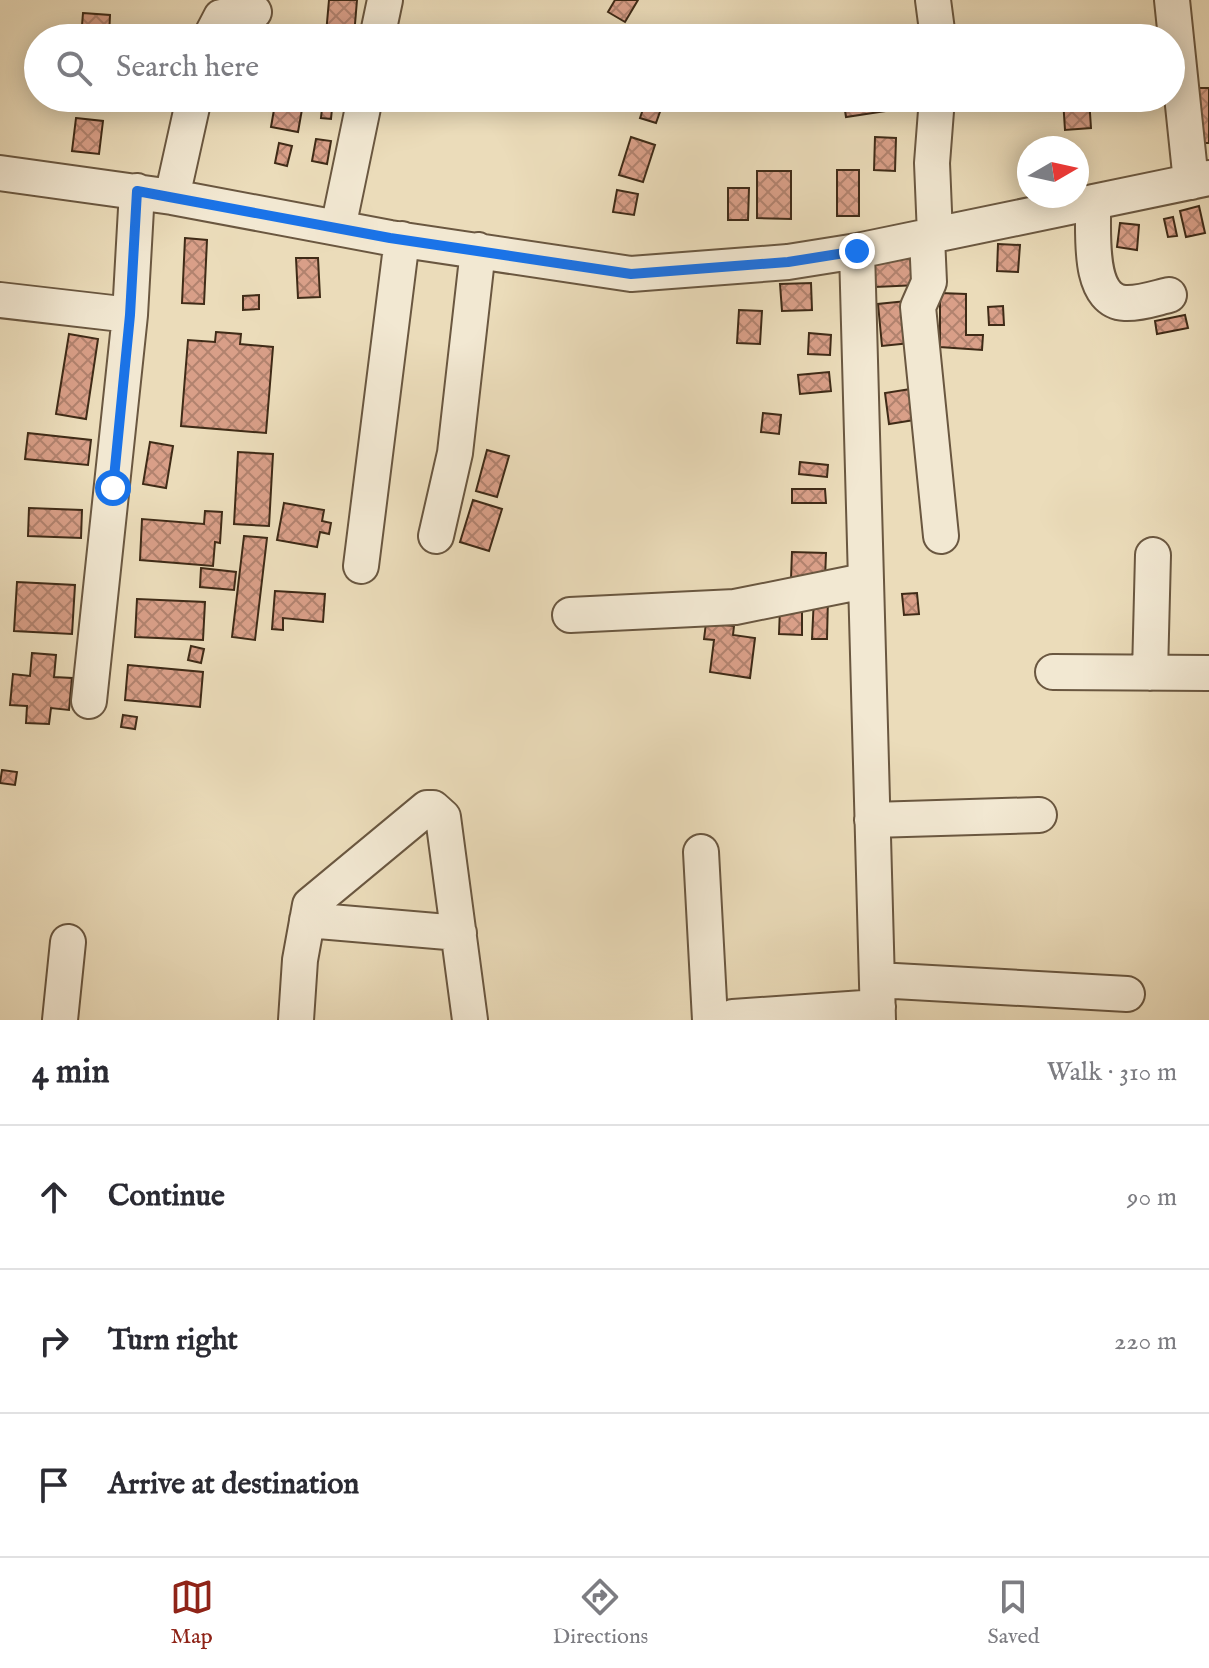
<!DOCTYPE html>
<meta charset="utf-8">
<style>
body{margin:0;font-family:"IM FELL English",serif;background:#f2f2f3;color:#2b2b33}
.compass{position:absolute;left:1017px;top:136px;width:72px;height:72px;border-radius:50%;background:#fff;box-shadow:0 4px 20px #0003;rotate:81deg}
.stop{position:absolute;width:24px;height:24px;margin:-18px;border:6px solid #1a73e8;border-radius:50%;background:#fff}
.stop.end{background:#1a73e8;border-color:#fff;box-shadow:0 2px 8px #0008}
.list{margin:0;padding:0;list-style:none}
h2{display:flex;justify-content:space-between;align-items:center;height:104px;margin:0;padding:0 32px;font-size:34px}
h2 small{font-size:26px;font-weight:400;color:#7c7c81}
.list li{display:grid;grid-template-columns:52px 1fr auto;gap:24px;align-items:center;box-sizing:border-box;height:144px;padding:0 32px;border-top:2px solid #e1e1e2}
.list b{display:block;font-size:30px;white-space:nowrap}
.list em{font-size:26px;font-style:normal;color:#7c7c81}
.icon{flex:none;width:44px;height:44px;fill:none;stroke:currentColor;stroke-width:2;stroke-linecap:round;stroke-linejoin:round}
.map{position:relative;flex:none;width:1209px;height:1020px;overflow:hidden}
.search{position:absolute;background:#fff;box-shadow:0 4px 20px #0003;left:24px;right:24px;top:24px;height:88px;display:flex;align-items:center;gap:20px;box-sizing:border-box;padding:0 28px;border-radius:44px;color:#7c7c81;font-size:30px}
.sheet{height:536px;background:#fff}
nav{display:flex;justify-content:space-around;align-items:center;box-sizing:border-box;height:112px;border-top:2px solid #e1e1e2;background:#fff;font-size:22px;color:#7c7c81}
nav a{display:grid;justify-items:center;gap:4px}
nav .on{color:#8f2418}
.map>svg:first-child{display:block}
.building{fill:url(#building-cross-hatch);stroke:#3f2b17;stroke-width:2}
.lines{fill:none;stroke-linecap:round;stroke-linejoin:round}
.minor-casing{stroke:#6a5740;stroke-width:38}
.minor{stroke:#f2e8d2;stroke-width:34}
.route{stroke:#1a73e8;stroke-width:10}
</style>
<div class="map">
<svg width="1209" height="1020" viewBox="0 0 1209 1020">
<defs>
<pattern id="building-cross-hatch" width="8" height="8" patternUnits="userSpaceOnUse" patternTransform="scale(2)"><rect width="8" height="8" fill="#d99f88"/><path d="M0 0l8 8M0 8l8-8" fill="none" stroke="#b1826e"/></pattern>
</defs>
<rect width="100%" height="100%" fill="#ebdcba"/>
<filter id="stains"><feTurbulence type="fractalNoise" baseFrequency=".0025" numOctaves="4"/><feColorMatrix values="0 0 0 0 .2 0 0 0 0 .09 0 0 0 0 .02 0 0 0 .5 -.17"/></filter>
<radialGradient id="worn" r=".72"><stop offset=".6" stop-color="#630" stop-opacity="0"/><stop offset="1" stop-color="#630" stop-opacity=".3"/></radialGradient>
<path class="building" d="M 329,0 L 357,0 L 354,36 L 326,34 Z
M 615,0 L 638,0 L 625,22 L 608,12 Z
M 83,13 L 110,15 L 109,38 L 81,38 Z
M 1197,88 L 1209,88 L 1209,143 L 1200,143 Z
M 77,98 L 104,98 L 104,108 L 77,105 Z
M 276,98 L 304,98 L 298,132 L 271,127 Z
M 323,98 L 333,98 L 331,119 L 321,118 Z
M 843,98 L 891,98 L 893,110 L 846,117 Z
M 1089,98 L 1091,128 L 1065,130 L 1063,99 Z
M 646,100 L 662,106 L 656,123 L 640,118 Z
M 76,118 L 103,121 L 99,154 L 72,151 Z
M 631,137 L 655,145 L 643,182 L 619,175 Z
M 875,137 L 896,138 L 895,171 L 874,170 Z
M 316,139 L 331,141 L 327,164 L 312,161 Z
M 279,143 L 292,146 L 287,166 L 275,163 Z
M 837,170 L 859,170 L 859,216 L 837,216 Z
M 757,171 L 791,171 L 791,219 L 757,218 Z
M 728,188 L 749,188 L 748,220 L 728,220 Z
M 617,190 L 638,194 L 634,215 L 613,212 Z
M 1199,206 L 1205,233 L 1186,237 L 1180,211 Z
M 1173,217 L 1177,236 L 1168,237 L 1164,219 Z
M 1120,223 L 1139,225 L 1137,250 L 1117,247 Z
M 185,238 L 207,240 L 204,304 L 182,303 Z
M 998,244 L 1020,245 L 1018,272 L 997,271 Z
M 296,258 L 318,258 L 320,297 L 298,298 Z
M 916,258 L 918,285 L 875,287 L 873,260 Z
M 811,283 L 812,310 L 782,311 L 780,284 Z
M 940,293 L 966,294 L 966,335 L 983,335 L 982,350 L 940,347 Z
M 259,295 L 259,309 L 243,310 L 243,296 Z
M 906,301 L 910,343 L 882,346 L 878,304 Z
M 1003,306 L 1004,325 L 989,325 L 988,307 Z
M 739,310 L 762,311 L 760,344 L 737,343 Z
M 1185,315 L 1188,328 L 1157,334 L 1155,321 Z
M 216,332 L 241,334 L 240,344 L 273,347 L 266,433 L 181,426 L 188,340 L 215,342 Z
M 809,333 L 831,335 L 830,355 L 808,354 Z
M 69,334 L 98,339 L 86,419 L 56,414 Z
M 829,372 L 831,391 L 800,394 L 798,375 Z
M 917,388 L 921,419 L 889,424 L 885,393 Z
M 763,413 L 781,415 L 779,434 L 761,432 Z
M 28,433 L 91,440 L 88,465 L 25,459 Z
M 150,442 L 173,446 L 166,488 L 143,484 Z
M 487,450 L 509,456 L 497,497 L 476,491 Z
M 238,452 L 273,454 L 269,526 L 234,524 Z
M 800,462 L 828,465 L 827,477 L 799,474 Z
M 792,489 L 825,489 L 826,503 L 792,503 Z
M 473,500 L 502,509 L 489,551 L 460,542 Z
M 284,503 L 324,510 L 322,521 L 331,523 L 329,534 L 320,532 L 317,547 L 277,540 Z
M 29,508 L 82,510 L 81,538 L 28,536 Z
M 205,511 L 222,512 L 220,543 L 215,542 L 213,566 L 140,560 L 142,519 L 204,524 Z
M 244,536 L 267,538 L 255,640 L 232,637 Z
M 792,552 L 826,553 L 825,580 L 791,579 Z
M 201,568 L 236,572 L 234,590 L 200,587 Z
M 17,582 L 75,585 L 72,634 L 14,631 Z
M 275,591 L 325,594 L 323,622 L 283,618 L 283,630 L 272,629 Z
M 917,593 L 919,614 L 904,615 L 902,594 Z
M 814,597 L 828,597 L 827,639 L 812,639 Z
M 137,599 L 205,602 L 203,640 L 135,637 Z
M 780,608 L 802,608 L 802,635 L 779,634 Z
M 706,623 L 734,626 L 733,635 L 755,638 L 750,678 L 710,672 L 714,640 L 704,639 Z
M 191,646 L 204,649 L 201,663 L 188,660 Z
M 32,653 L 56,655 L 54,677 L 72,678 L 69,710 L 51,708 L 49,724 L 26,723 L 27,706 L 10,705 L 13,674 L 30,676 Z
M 128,665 L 203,672 L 200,707 L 125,700 Z
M 123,715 L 137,717 L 135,729 L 121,727 Z
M 2,770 L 17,772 L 15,785 L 0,783 Z"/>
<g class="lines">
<defs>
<path id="minor" d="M 933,0 L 938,38
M 1172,0 L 1191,182
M 210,38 L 221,17 L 254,12
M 377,38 L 385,0
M 0,173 L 172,197 L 390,238 L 631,274 L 788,262 L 857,251 L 878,1020
M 172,197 L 194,98
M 1093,202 C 1094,230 1086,301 1125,303 C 1139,304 1156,298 1169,295
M 338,228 L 365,98
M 935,235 L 932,163 L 937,98
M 927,237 L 929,282 L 918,307 L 941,536
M 857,251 L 1209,178
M 0,300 L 130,315 L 89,701
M 130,315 L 137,191
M 436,536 L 455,453 L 478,250
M 361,566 L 402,239
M 570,615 L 735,607 L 864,581
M 1053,672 L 1209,673
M 1150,673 L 1153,555
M 872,820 L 1039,815
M 701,852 L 710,1020
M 307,920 L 459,933
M 877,980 L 1127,994
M 733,1017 L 878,1007
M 60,1020 L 68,942
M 296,1020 L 300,960 L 310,905 L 427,808 L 433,808 L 443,817 L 470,1020"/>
</defs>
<use href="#minor" class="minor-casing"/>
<use href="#minor" class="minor"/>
</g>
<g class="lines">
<path class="route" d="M 113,488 L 130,315 L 137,191 L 390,238 L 631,274 L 788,262 L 857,251"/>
</g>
<rect width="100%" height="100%" filter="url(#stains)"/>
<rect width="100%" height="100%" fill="url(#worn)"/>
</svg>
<svg class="compass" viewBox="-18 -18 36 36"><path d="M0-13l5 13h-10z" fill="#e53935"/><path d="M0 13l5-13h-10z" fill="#7c7c81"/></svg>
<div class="stop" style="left:113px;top:488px"></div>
<div class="stop end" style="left:857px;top:251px"></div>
<div class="search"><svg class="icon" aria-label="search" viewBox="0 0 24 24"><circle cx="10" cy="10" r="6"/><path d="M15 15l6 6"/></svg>Search here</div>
</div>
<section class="sheet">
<h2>4 min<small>Walk · 310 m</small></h2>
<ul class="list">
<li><svg class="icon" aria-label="ahead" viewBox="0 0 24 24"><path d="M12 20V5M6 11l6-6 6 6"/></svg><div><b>Continue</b></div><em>90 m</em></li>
<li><svg class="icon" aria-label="right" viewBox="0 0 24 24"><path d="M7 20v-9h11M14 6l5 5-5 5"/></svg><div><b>Turn right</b></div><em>220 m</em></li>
<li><svg class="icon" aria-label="arrive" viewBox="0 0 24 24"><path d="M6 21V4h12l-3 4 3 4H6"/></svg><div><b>Arrive at destination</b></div></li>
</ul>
</section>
<nav>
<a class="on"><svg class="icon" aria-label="map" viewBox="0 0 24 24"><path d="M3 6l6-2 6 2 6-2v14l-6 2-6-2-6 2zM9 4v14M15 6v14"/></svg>Map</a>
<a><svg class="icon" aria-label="directions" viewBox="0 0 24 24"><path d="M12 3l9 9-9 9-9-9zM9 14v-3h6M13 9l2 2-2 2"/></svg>Directions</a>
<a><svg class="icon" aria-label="saved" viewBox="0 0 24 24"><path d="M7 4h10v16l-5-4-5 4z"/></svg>Saved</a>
</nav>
